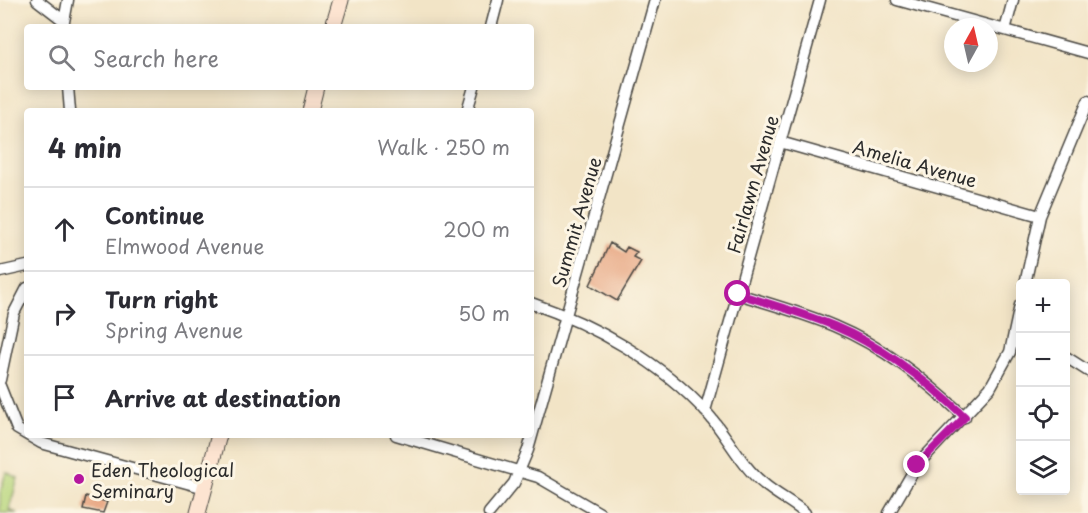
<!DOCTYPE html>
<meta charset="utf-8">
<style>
body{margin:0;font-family:"Playpen Sans",sans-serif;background:#f7f7f7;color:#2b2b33}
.controls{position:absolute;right:18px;bottom:18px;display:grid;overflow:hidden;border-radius:6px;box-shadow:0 3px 15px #0003}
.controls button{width:54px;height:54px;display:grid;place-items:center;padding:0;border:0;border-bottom:2px solid #e1e1e2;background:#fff;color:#2b2b33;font:30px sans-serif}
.compass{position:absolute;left:944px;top:18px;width:54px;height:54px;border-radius:50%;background:#fff;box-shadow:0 3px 15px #0003;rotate:8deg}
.stop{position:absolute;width:18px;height:18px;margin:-14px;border:4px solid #b5179e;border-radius:50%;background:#fff}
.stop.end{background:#b5179e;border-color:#fff;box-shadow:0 2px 6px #0008}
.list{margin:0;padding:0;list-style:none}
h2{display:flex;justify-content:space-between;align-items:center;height:78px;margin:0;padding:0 24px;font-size:26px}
h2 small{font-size:20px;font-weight:400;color:#7c7c81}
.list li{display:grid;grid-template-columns:39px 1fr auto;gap:18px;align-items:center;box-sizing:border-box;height:84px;padding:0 24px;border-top:2px solid #e1e1e2}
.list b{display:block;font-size:22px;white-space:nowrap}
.list p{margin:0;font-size:20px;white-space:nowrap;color:#7c7c81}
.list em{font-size:20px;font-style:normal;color:#7c7c81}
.icon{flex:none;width:33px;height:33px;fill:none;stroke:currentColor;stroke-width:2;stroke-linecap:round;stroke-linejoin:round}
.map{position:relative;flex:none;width:1088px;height:513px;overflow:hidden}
.search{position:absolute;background:#fff;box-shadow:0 3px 15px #0003;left:24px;top:24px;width:510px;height:66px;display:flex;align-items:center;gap:15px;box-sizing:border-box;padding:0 21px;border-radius:6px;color:#7c7c81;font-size:22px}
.panel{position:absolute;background:#fff;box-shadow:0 3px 15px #0003;left:24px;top:108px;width:510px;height:330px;border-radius:6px}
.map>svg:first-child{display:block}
.green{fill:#b9d77e;stroke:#728154;stroke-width:1.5}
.building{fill:#e6a17c}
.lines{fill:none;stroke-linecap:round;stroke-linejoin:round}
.street-casing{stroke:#494742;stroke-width:13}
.secondary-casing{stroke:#494742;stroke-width:17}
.street{stroke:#fff;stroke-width:10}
.secondary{stroke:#fde4d1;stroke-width:15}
.route{stroke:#b5179e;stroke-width:8}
.poi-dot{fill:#b5179e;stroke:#fcf5e5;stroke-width:2}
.labels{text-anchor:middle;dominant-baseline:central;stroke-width:6;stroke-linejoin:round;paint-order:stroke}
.street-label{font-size:18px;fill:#2b2b2b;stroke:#fcf5e5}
.poi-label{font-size:18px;fill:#2b2b2b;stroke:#fcf5e5;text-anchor:start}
</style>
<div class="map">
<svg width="1088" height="513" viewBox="0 0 1088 513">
<rect width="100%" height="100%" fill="#fcf5e5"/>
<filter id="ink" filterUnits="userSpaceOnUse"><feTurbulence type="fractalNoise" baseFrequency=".0167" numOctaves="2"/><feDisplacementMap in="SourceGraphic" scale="12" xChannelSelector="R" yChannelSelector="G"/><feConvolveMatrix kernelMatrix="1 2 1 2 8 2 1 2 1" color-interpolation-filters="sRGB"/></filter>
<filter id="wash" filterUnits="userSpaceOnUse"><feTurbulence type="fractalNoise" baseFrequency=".008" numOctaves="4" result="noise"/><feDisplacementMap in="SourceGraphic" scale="24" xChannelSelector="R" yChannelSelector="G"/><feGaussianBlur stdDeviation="1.35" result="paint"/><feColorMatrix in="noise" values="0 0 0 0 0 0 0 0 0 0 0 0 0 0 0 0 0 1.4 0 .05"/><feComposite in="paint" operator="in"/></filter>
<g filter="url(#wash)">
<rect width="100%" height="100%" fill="#f2e4c6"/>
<path class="green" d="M 6,472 L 18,478 L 9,510 L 17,513 L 0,513 L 0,493 Z"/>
<g id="blocks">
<path class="building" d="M 610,243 L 624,252 L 627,247 L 637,252 L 633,257 L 641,261 L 617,301 L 590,285 Z
M 86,496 L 107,502 L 103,513 L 83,509 Z"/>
</g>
</g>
<g filter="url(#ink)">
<use href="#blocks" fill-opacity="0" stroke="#494742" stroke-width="1.5"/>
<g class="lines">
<defs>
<path id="street" d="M 37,0 L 63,20
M 897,0 L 1088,53
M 63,27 L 68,0
M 491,27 L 498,0
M 1005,30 L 1013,0
M 68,87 L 70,111
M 467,111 L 474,87
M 780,142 L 1040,216
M 0,272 L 27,266
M 1025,284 L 1040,216 L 1088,101
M 738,294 C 770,304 803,313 834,326 C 884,347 925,380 965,417
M 531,303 C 595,325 661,362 707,413 C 727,435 741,466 764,484 C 777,495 792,502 805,513
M 1066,357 L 1088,371
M 0,380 L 14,313 L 27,288
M 0,386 L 17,429 L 41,443 L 205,488
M 705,411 L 820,0
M 396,435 L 538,477 L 600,513
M 489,513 L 514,483 L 528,450 L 655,0
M 889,513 L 917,465 L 990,388 L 1010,352 L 1020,305"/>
<path id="secondary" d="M 333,27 L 341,0
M 310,111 L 316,87
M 198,513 L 219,435"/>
</defs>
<use href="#street" class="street-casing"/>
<use href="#secondary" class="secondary-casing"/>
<use href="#street" class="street"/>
<use href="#secondary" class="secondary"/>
</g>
</g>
<g class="lines" filter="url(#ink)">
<path class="route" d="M 738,294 C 770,304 803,313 834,326 C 884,347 926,380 965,417 L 917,465"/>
</g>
<circle class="poi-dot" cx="79" cy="479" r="6"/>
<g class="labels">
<g class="street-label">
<text transform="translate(915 163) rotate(16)">Amelia Avenue</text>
<text transform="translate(752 184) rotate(-74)">Fairlawn Avenue</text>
<text transform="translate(576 222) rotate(-74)">Summit Avenue</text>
</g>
<g class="poi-label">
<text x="91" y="469">Eden Theological<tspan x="91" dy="21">Seminary</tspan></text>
</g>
</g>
</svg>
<div class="controls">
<button>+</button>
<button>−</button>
<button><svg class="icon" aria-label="locate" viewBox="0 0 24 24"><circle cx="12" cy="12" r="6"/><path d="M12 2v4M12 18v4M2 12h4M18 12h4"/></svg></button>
<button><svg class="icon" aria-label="layers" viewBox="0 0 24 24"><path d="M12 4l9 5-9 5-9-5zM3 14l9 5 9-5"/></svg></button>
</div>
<svg class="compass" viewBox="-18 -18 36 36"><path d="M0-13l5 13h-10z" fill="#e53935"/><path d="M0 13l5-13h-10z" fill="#7c7c81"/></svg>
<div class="stop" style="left:738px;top:294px"></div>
<div class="stop end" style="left:917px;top:465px"></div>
<div class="search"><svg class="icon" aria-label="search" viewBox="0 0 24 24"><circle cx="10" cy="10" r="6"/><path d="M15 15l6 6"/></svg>Search here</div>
<section class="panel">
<h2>4 min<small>Walk · 250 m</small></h2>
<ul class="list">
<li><svg class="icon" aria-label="ahead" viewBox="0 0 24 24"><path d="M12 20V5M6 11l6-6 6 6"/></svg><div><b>Continue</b><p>Elmwood Avenue</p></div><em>200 m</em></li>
<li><svg class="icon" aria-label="right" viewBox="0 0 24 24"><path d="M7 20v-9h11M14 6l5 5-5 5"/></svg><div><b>Turn right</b><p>Spring Avenue</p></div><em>50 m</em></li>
<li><svg class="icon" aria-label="arrive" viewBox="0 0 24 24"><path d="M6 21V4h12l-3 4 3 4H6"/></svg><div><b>Arrive at destination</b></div></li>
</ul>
</section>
</div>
